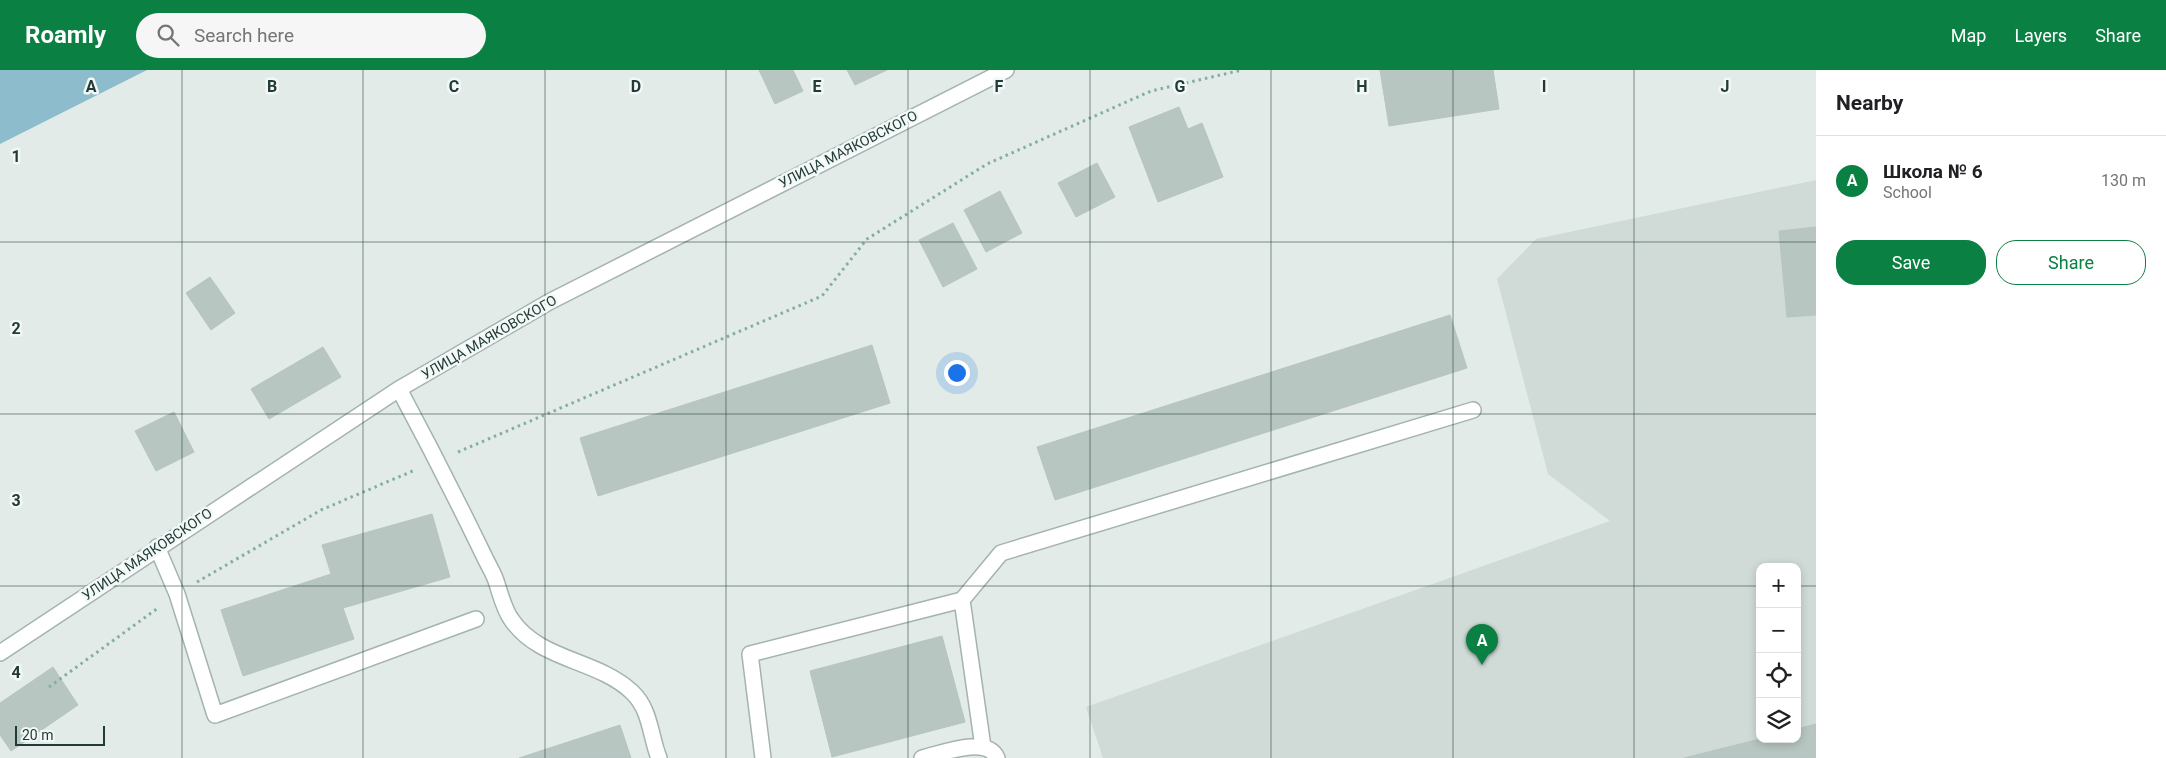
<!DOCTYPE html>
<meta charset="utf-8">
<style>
body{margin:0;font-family:Roboto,sans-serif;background:#f6f6f6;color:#202124}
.controls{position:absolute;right:15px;bottom:15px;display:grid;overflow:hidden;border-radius:10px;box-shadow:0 2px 8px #0003}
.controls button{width:45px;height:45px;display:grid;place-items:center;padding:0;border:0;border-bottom:1px solid #e0e0e0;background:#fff;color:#202124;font:25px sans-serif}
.scale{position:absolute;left:15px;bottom:12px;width:90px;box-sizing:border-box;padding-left:5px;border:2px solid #233b38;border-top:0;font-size:14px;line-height:18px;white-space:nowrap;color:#233b38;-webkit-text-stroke:4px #f2f8f6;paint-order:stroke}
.you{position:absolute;left:956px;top:302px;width:18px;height:18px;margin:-12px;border:4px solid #fff;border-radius:50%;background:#1a73e8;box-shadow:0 0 0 8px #1a73e833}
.badge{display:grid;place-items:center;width:32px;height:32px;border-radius:50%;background:#0b8043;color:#fff;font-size:16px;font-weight:700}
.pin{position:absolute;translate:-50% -41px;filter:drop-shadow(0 1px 2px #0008)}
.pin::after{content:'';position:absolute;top:26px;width:18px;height:15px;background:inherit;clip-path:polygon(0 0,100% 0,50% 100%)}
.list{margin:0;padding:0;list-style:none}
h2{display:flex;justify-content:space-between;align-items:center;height:65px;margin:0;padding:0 20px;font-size:21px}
h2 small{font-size:16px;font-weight:400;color:#757577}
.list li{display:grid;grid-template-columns:32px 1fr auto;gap:15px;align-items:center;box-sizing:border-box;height:90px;padding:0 20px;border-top:1px solid #e0e0e0}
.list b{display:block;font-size:19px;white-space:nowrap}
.list p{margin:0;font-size:16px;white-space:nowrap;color:#757577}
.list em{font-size:16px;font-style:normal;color:#757577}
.actions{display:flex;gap:10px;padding:15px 20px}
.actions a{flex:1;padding:11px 0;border:1px solid #0b8043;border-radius:20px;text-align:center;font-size:18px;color:#0b8043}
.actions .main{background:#0b8043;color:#fff}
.icon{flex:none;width:28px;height:28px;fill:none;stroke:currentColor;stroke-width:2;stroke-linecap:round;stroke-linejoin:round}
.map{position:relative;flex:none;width:1816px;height:688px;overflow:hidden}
header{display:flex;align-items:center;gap:30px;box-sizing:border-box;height:70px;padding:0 25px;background:#0b8043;color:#fff}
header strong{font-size:24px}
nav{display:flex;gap:28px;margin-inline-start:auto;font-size:18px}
.search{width:350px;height:45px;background:#f6f6f6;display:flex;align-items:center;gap:12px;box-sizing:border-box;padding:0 18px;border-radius:28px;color:#757577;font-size:19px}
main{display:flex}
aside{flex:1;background:#fff}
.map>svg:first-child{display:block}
.built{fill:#d0dbd7;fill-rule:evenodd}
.water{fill:#8dbccd}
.building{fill:#b7c6c1;stroke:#b5c5c0}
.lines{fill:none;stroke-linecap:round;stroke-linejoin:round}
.minor-casing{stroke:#a5b3b0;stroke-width:18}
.path{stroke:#84ada5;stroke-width:3;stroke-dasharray:2.5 4;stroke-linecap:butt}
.minor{stroke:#fff;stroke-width:15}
.grid{fill:none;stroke:#233b38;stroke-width:1;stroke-opacity:0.55}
.labels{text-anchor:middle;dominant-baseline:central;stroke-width:5;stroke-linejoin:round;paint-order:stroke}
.street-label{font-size:14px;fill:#233b38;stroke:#f2f8f6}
.grid-label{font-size:16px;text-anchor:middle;font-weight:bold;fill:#233b38;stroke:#f2f8f6;stroke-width:5;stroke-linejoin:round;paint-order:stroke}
</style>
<header>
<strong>Roamly</strong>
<div class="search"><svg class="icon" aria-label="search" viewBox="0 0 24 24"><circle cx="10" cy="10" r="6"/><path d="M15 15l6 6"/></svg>Search here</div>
<nav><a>Map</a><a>Layers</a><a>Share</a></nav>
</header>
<main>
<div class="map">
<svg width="1816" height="688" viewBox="0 0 1816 688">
<rect width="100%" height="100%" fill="#e2ebe8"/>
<path class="built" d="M 1816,110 L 1816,688 L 1103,688 L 1086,637 L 1610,451 L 1548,404 L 1497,209 L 1536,169 ZM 1760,497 L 1797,497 L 1797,669 L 1760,669 Z"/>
<path class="water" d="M 0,0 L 147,0 L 0,74 Z"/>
<path class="building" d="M 759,0 L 793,0 L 803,21 L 775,34 Z
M 847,0 L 887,0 L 855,15 Z
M 1380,0 L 1493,0 L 1499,39 L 1389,56 Z
M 1179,37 L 1188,59 L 1202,53 L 1223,107 L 1158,132 L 1129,57 Z
M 1097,93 L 1115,127 L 1076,147 L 1058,113 Z
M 1000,121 L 1022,163 L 986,182 L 964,140 Z
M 953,153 L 977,199 L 943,217 L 919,170 Z
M 1816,157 L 1816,245 L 1787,247 L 1779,161 Z
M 210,207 L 235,243 L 211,260 L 186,223 Z
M 1450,245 L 1467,298 L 1055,430 L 1037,377 Z
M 872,275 L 890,333 L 598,426 L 580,368 Z
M 323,277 L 341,307 L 269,349 L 251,319 Z
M 174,342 L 194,382 L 156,401 L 135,361 Z
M 432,444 L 450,507 L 343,538 L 354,569 L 243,606 L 221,540 L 331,504 L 322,475 Z
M 942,566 L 965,652 L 832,687 L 810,601 Z
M 53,597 L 78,635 L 11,681 L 0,665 L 0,633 Z
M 1816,654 L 1816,688 L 1684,688 L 1760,669 L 1797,669 L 1797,659 Z
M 620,655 L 631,688 L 519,688 Z"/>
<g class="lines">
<defs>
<path id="minor" d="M 399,319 C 429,375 458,432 486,490 C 490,498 495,506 497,514 C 501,526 504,539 511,549 C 539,591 597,589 632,622 C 651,640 650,666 659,688
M 157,477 L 177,524 L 215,645 L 476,549
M 962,530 L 1001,483 L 1473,340
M 0,583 L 399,319 L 549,232 L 1006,0
M 763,688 L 750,584 L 962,530 L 983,677
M 922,688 C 940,684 987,665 997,688"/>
</defs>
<use href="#minor" class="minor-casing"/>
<path class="path" d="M 458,382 L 822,226 L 867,169 L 987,94 L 1151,21 L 1242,0
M 197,512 L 321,440 L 415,400
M 49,617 L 158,538"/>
<use href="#minor" class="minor"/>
</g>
<path class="grid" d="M 182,0 L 182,688M 363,0 L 363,688M 545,0 L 545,688M 726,0 L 726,688M 908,0 L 908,688M 1090,0 L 1090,688M 1271,0 L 1271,688M 1453,0 L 1453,688M 1634,0 L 1634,688M 0,172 L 1816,172M 0,344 L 1816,344M 0,516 L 1760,516M 1797,516 L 1816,516"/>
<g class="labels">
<g class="street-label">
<text transform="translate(848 79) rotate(-27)">УЛИЦА МАЯКОВСКОГО</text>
<text transform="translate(489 267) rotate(-30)">УЛИЦА МАЯКОВСКОГО</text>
<text transform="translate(147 484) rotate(-34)">УЛИЦА МАЯКОВСКОГО</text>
</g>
</g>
<g class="grid-label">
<text x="91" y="22">A</text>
<text x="272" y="22">B</text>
<text x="454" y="22">C</text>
<text x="636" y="22">D</text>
<text x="817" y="22">E</text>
<text x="999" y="22">F</text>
<text x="1180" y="22">G</text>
<text x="1362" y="22">H</text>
<text x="1544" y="22">I</text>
<text x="1725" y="22">J</text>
<text x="16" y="92">1</text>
<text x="16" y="264">2</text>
<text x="16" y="436">3</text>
<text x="16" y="608">4</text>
</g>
</svg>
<div class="controls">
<button>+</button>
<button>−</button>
<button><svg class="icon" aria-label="locate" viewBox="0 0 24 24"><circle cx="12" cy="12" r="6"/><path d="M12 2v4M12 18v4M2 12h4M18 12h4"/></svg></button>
<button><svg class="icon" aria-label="layers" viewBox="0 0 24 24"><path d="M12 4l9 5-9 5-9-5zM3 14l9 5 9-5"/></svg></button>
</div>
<div class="scale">20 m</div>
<div class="you"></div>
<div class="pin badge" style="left:1482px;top:595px">A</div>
</div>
<aside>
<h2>Nearby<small></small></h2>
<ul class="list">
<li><span class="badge">A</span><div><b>Школа № 6</b><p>School</p></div><em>130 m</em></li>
</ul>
<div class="actions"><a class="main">Save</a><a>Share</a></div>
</aside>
</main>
